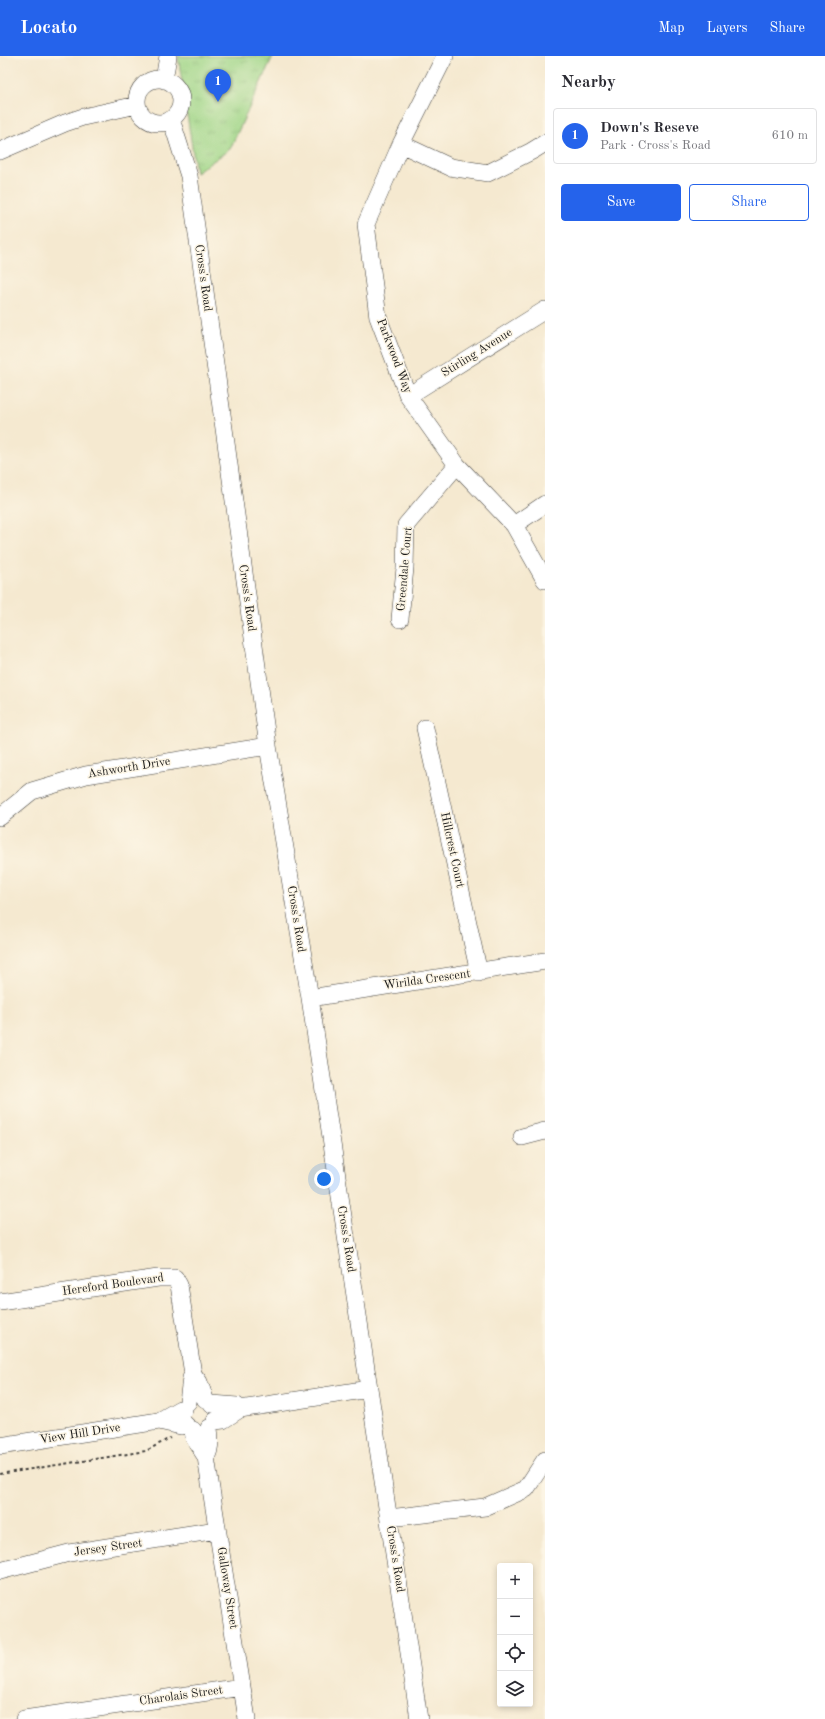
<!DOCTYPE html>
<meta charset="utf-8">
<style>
body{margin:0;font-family:"Old Standard TT",serif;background:#f2f2f3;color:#2b2b33}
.controls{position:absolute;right:12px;bottom:12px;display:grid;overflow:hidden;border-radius:4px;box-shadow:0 2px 6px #0003}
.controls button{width:36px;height:36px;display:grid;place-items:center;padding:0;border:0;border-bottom:1px solid #e1e1e2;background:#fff;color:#2b2b33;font:20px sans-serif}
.you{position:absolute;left:324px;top:1123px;width:14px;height:14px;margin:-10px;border:3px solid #fff;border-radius:50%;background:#1a73e8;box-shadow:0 0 0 6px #1a73e833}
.badge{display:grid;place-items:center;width:26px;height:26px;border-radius:50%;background:#2563eb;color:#fff;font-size:13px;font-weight:700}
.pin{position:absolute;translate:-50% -33px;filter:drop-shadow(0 1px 2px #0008)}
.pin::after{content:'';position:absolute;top:21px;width:14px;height:12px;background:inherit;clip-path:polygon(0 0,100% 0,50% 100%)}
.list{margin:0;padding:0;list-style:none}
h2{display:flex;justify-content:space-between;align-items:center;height:52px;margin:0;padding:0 16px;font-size:17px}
h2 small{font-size:13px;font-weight:400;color:#7c7c81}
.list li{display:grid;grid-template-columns:26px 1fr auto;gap:12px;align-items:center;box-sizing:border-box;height:56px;margin:0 8px 8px;padding:0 8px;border:1px solid #e1e1e2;border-radius:4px}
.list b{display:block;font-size:15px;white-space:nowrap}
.list p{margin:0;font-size:13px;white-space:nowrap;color:#7c7c81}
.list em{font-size:13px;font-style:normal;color:#7c7c81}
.actions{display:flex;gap:8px;padding:12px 16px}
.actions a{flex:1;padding:9px 0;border:1px solid #2563eb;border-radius:4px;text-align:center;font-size:14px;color:#2563eb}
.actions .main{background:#2563eb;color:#fff}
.icon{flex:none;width:22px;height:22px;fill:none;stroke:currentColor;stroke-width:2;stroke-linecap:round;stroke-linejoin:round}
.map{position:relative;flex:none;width:545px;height:1663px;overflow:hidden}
header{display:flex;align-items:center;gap:24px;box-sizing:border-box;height:56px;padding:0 20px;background:#2563eb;color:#fff}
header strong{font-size:19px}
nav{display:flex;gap:22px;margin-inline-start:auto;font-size:14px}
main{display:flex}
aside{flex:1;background:#fff}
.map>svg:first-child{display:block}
.park{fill:url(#park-tufts);stroke:#5e7952}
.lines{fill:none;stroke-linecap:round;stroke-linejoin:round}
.minor-casing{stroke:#3d3b37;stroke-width:18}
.path{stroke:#3d3b37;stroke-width:2;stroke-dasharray:3 3;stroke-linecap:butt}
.minor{stroke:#fff;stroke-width:17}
.labels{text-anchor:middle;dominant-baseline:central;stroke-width:3;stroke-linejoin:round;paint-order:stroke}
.street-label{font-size:12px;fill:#1c1c1c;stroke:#fcf5e5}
</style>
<header>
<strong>Locato</strong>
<nav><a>Map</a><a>Layers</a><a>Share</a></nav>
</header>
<main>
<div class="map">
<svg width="545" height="1663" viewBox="0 0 545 1663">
<defs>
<pattern id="park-tufts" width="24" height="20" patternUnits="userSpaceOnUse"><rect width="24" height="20" fill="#a0d688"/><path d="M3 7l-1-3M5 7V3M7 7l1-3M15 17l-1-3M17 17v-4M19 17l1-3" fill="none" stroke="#89b775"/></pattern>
</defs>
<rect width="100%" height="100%" fill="#fcf5e5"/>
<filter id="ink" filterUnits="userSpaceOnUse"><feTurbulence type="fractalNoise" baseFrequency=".025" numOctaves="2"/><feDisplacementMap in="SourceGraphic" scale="8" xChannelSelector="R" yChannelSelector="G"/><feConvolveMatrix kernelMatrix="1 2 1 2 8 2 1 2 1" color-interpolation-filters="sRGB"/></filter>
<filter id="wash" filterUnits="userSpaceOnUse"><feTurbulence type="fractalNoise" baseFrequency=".012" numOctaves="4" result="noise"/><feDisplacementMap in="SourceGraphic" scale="16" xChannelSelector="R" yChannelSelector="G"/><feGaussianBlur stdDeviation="0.9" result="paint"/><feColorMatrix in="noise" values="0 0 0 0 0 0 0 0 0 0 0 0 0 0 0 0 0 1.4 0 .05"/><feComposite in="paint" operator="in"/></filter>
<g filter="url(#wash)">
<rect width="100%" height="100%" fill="#f5e9d0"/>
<path class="park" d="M 178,0 L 273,0 L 230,93 L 196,117 Z"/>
</g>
<g filter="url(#ink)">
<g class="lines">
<defs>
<path id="minor" d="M 445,0 L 401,88 L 366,168 L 378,261 L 408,340 L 457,409 L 514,469 L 545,524
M137 45a22 22 0 1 1 44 0a22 22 0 1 1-44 0Z
M 164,24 L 168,0
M 171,63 L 189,120 L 268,690 L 310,942 L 419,1663
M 401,88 L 450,111 L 488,117 L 532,95 L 545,87
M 0,95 L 65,67 L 83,61 L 137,49
M 408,340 L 545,254
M 514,469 L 545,448
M 400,563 L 405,512 L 406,469 L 457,409
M 425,672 L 479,917
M 0,761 L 32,735 L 86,719 L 268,690
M 310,942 L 545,905
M 522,1081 L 545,1075
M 0,1246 L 158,1222 L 175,1222 L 179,1229 L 193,1318 L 199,1326 L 205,1343
M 188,1346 L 191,1322 L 193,1318
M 212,1348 L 237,1350 L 240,1353
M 159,1365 L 181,1370 L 186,1369
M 215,1365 L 223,1364 L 240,1353 L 369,1333
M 193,1374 L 194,1382 L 206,1401 L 247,1663
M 0,1390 L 159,1365 L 180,1353 L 184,1353
M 206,1401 C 211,1394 210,1380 209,1372
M 389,1462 L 485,1451 L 526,1433 L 545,1404
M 0,1515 L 69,1497 L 217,1474
M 24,1663 L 242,1631"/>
</defs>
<use href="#minor" class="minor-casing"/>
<path class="path" d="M 0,1418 L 146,1395 L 170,1382"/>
<use href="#minor" class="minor"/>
</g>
</g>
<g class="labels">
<g class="street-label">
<text transform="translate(203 222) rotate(82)">Cross's Road</text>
<text transform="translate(477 297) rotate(-32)">Stirling Avenue</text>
<text transform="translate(394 300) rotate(69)">Parkwood Way</text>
<text transform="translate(405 513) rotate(-85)">Greendale Court</text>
<text transform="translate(247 542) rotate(82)">Cross's Road</text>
<text transform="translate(129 712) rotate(-9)">Ashworth Drive</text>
<text transform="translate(452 794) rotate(78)">Hillcrest Court</text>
<text transform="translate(296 863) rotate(81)">Cross's Road</text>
<text transform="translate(427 924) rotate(-8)">Wirilda Crescent</text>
<text transform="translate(346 1183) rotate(81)">Cross's Road</text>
<text transform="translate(113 1229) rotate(-8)">Hereford Boulevard</text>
<text transform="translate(80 1378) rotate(-9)">View Hill Drive</text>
<text transform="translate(108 1492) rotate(-8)">Jersey Street</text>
<text transform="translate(395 1503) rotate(81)">Cross's Road</text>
<text transform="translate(227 1532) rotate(81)">Galloway Street</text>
<text transform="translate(181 1640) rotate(-8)">Charolais Street</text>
</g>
</g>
</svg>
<div class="controls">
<button>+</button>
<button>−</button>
<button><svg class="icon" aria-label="locate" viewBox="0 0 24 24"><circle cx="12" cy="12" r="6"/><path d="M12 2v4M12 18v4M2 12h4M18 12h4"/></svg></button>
<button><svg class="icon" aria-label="layers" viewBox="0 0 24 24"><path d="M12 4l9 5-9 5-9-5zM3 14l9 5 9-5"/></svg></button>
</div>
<div class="you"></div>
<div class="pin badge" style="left:218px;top:46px">1</div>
</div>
<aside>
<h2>Nearby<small></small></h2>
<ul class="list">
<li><span class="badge">1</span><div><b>Down's Reseve</b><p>Park · Cross's Road</p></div><em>610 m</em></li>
</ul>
<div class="actions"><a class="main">Save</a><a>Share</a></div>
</aside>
</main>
